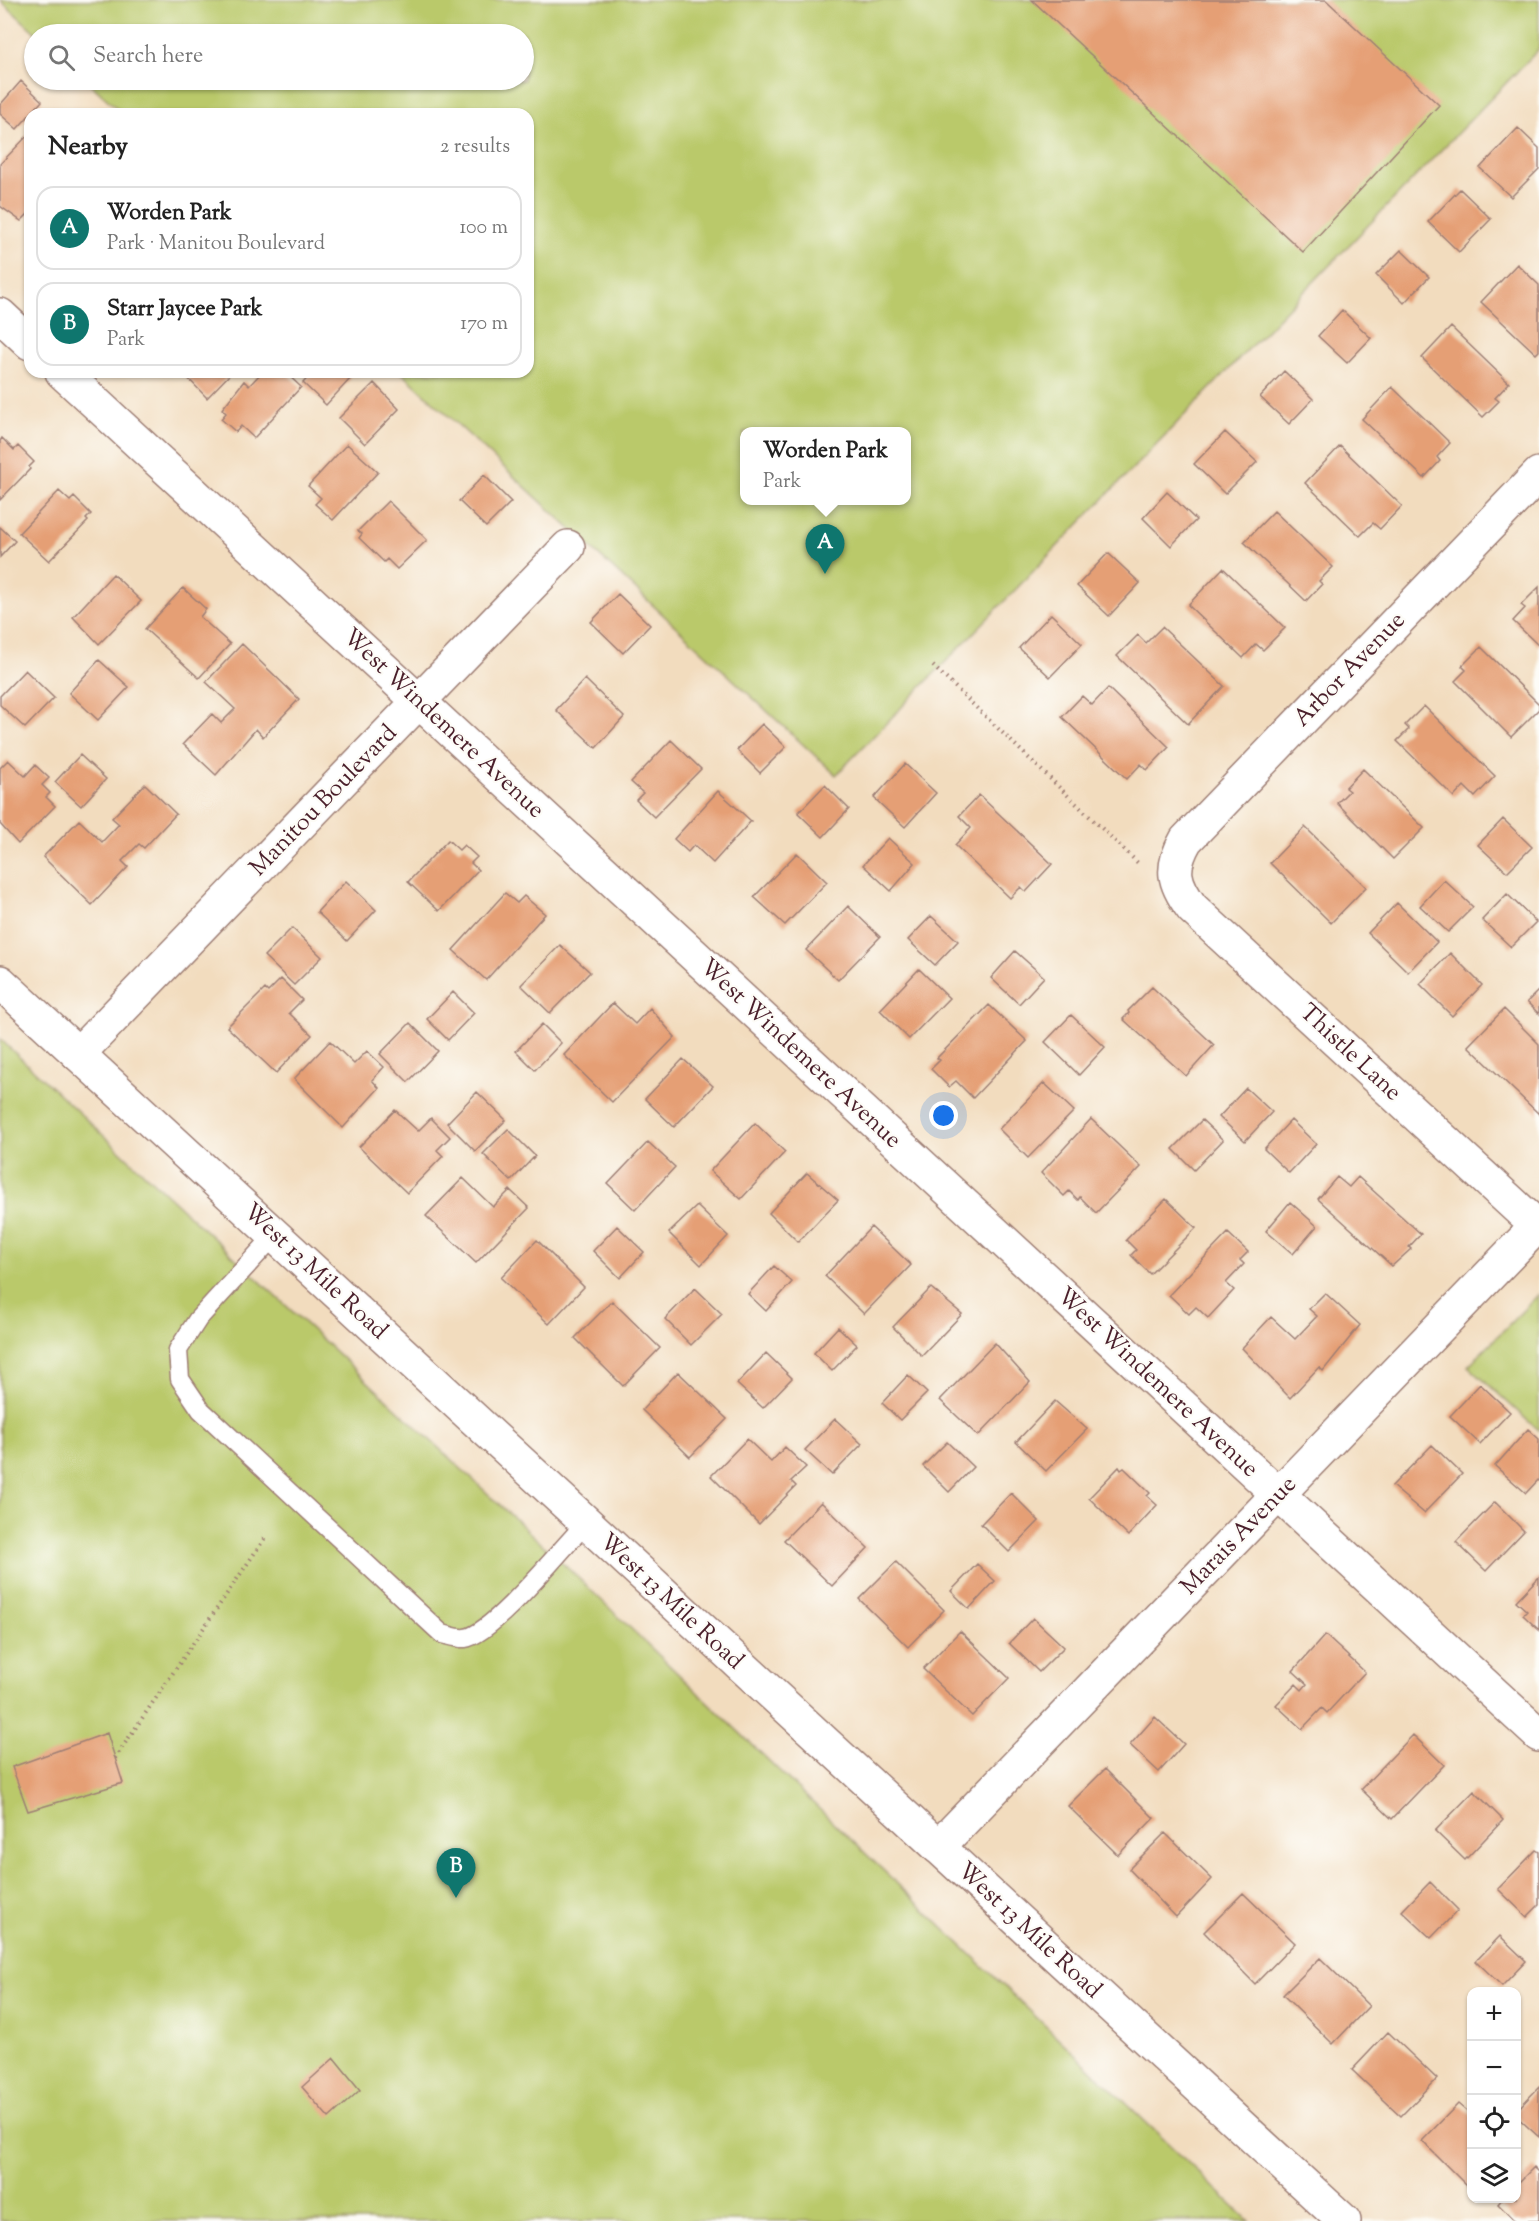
<!DOCTYPE html>
<meta charset="utf-8">
<style>
body{margin:0;font-family:"Sorts Mill Goudy",serif;background:#f6f6f6;color:#222}
.controls{position:absolute;right:18px;bottom:18px;display:grid;overflow:hidden;border-radius:12px;box-shadow:0 2px 4px #0004}
.controls button{width:54px;height:54px;display:grid;place-items:center;padding:0;border:0;border-bottom:2px solid #e0e0e0;background:#fff;color:#222;font:30px sans-serif}
.you{position:absolute;left:944px;top:1116px;width:21px;height:21px;margin:-15px;border:4px solid #fff;border-radius:50%;background:#1a73e8;box-shadow:0 0 0 9px #1a73e833}
.badge{display:grid;place-items:center;width:39px;height:39px;border-radius:50%;background:#0f766e;color:#fff;font-size:20px;font-weight:700}
.pin{position:absolute;translate:-50% -50px;filter:drop-shadow(0 2px 3px #0008)}
.pin::after{content:'';position:absolute;top:32px;width:21px;height:18px;background:inherit;clip-path:polygon(0 0,100% 0,50% 100%)}
.popup{position:absolute;left:740px;top:427px;width:171px;height:78px;box-sizing:border-box;display:grid;place-content:center;border-radius:12px;background:#fff;filter:drop-shadow(0 2px 4px #0005);font-size:20px;white-space:nowrap;color:#767676}
.popup b{font-size:22px;color:#222}
.popup::after{content:'';position:absolute;left:50%;top:100%;margin-left:-12px;border:12px solid transparent;border-top-color:#fff}
.list{margin:0;padding:0;list-style:none}
h2{display:flex;justify-content:space-between;align-items:center;height:78px;margin:0;padding:0 24px;font-size:26px}
h2 small{font-size:20px;font-weight:400;color:#767676}
.list li{display:grid;grid-template-columns:39px 1fr auto;gap:18px;align-items:center;box-sizing:border-box;height:84px;margin:0 12px 12px;padding:0 12px;border:2px solid #e0e0e0;border-radius:18px}
.list b{display:block;font-size:22px;white-space:nowrap}
.list p{margin:0;font-size:20px;white-space:nowrap;color:#767676}
.list em{font-size:20px;font-style:normal;color:#767676}
.icon{flex:none;width:33px;height:33px;fill:none;stroke:currentColor;stroke-width:2;stroke-linecap:round;stroke-linejoin:round}
.map{position:relative;flex:none;width:1539px;height:2221px;overflow:hidden}
.search{position:absolute;background:#fff;box-shadow:0 2px 4px #0004;left:24px;top:24px;width:510px;height:66px;display:flex;align-items:center;gap:15px;box-sizing:border-box;padding:0 21px;border-radius:33px;color:#767676;font-size:22px}
.panel{position:absolute;background:#fff;box-shadow:0 2px 4px #0004;left:24px;top:108px;width:510px;height:270px;border-radius:18px}
.map>svg:first-child{display:block}
.green{fill:#bac96b;stroke:#82744b;stroke-width:1.5;fill-rule:evenodd}
.building{fill:#e59f74}
.lines{fill:none;stroke-linecap:round;stroke-linejoin:round}
.lane-casing{stroke:#9e7e74;stroke-width:21}
.street-casing{stroke:#9e7e74;stroke-width:36}
.secondary-casing{stroke:#9e7e74;stroke-width:36}
.path{stroke:#9e7e74;stroke-width:4;stroke-dasharray:1.5 4.5;stroke-linecap:butt}
.lane{stroke:#fff;stroke-width:18}
.street{stroke:#fff;stroke-width:33}
.secondary{stroke:#fff;stroke-width:33}
.labels{text-anchor:middle;dominant-baseline:central;stroke-width:4.5;stroke-linejoin:round;paint-order:stroke}
.street-label{font-size:24px;fill:#4a1f2b;stroke:#fdfcf7}
</style>
<div class="map">
<svg width="1539" height="2221" viewBox="0 0 1539 2221">
<rect width="100%" height="100%" fill="#fdfcf7"/>
<filter id="ink" filterUnits="userSpaceOnUse"><feTurbulence type="fractalNoise" baseFrequency=".0167" numOctaves="2"/><feDisplacementMap in="SourceGraphic" scale="12" xChannelSelector="R" yChannelSelector="G"/><feConvolveMatrix kernelMatrix="1 2 1 2 8 2 1 2 1" color-interpolation-filters="sRGB"/></filter>
<filter id="wash" filterUnits="userSpaceOnUse"><feTurbulence type="fractalNoise" baseFrequency=".008" numOctaves="4" result="noise"/><feDisplacementMap in="SourceGraphic" scale="24" xChannelSelector="R" yChannelSelector="G"/><feGaussianBlur stdDeviation="1.35" result="paint"/><feColorMatrix in="noise" values="0 0 0 0 0 0 0 0 0 0 0 0 0 0 0 0 0 1.4 0 .05"/><feComposite in="paint" operator="in"/></filter>
<g filter="url(#wash)">
<rect width="100%" height="100%" fill="#f2dcbe"/>
<path class="green" d="M 0,0 L 1539,0 L 1539,49 L 836,775 L 401,372 L 528,372 L 528,114 L 123,114 L 86,80 L 524,80 L 524,34 L 37,34 ZM 744,432 L 906,432 L 906,500 L 744,500 Z
M 0,1039 L 574,1574 L 1249,2221 L 0,2221 Z
M 1539,1294 L 1539,1431 L 1468,1366 Z"/>
<g id="blocks">
<path class="building" d="M 1032,0 L 1326,0 L 1439,105 L 1303,252 Z
M 21,81 L 42,101 L 17,129 L 0,114 L 0,105 Z
M 1518,128 L 1539,148 L 1539,169 L 1511,197 L 1480,168 Z
M 30,133 L 30,212 L 21,221 L 0,206 L 0,164 Z
M 1460,189 L 1491,219 L 1459,252 L 1428,222 Z
M 1401,250 L 1429,277 L 1404,303 L 1376,275 Z
M 1517,264 L 1539,285 L 1539,351 L 1536,354 L 1481,302 Z
M 1342,310 L 1371,338 L 1347,363 L 1318,336 Z
M 1451,327 L 1509,383 L 1495,398 L 1499,401 L 1483,417 L 1422,358 Z
M 1284,371 L 1313,399 L 1289,424 L 1260,397 Z
M 182,372 L 232,372 L 207,398 Z
M 262,372 L 285,372 L 301,387 L 254,438 L 241,426 L 236,432 L 221,419 L 226,413 L 222,409 L 244,381 L 249,386 Z
M 313,372 L 345,372 L 351,378 L 326,405 L 303,383 Z
M 374,383 L 399,409 L 365,444 L 339,418 Z
M 1392,387 L 1450,443 L 1437,457 L 1440,461 L 1424,478 L 1362,419 Z
M 1225,432 L 1257,462 L 1225,494 L 1194,464 Z
M 2,438 L 14,450 L 18,446 L 34,462 L 29,467 L 30,469 L 0,500 L 0,441 Z
M 347,444 L 378,472 L 333,520 L 315,504 L 321,498 L 308,486 Z
M 1340,446 L 1402,506 L 1380,529 L 1373,523 L 1360,536 L 1305,483 Z
M 484,475 L 511,502 L 486,527 L 459,501 Z
M 59,491 L 70,501 L 74,497 L 91,514 L 86,519 L 88,521 L 49,561 L 19,533 Z
M 1167,492 L 1196,520 L 1171,546 L 1143,518 Z
M 388,501 L 427,540 L 397,569 L 387,559 L 384,562 L 359,538 L 362,534 L 358,531 Z
M 1274,511 L 1333,567 L 1319,581 L 1322,584 L 1306,601 L 1244,542 Z
M 0,527 L 15,541 L 0,557 Z
M 1108,553 L 1140,583 L 1109,616 L 1077,586 Z
M 1223,568 L 1285,628 L 1263,650 L 1256,644 L 1243,658 L 1188,605 Z
M 113,574 L 141,601 L 99,644 L 73,617 Z
M 1539,587 L 1539,646 L 1513,621 L 1525,608 L 1521,605 Z
M 183,588 L 206,609 L 200,617 L 230,644 L 199,678 L 145,629 Z
M 618,594 L 650,625 L 623,653 L 591,622 Z
M 1051,614 L 1082,644 L 1050,677 L 1019,648 Z
M 1162,627 L 1224,686 L 1188,724 L 1117,656 L 1138,635 L 1146,643 Z
M 242,644 L 299,699 L 263,737 L 256,729 L 216,775 L 183,744 L 212,714 L 221,723 L 235,709 L 206,682 Z
M 1481,647 L 1539,704 L 1539,709 L 1511,737 L 1455,681 L 1466,670 L 1462,666 Z
M 99,660 L 129,687 L 98,720 L 69,693 Z
M 25,670 L 54,698 L 25,728 L 0,705 L 0,696 Z
M 585,679 L 624,717 L 596,748 L 556,710 Z
M 1108,688 L 1169,747 L 1147,770 L 1141,764 L 1127,779 L 1062,717 L 1082,696 L 1092,705 Z
M 1424,706 L 1495,776 L 1475,797 L 1464,786 L 1454,797 L 1397,741 L 1409,729 L 1405,725 Z
M 762,724 L 786,747 L 760,773 L 737,750 Z
M 671,740 L 701,769 L 654,817 L 636,800 L 643,793 L 631,782 Z
M 80,755 L 106,779 L 81,806 L 55,782 Z
M 8,760 L 25,776 L 35,765 L 49,778 L 42,785 L 50,793 L 46,797 L 55,806 L 18,844 L 0,824 L 0,768 Z
M 905,764 L 936,793 L 905,827 L 874,798 Z
M 1363,769 L 1424,828 L 1393,859 L 1337,803 L 1349,791 L 1345,788 Z
M 145,784 L 176,814 L 144,848 L 139,844 L 122,861 L 128,867 L 92,905 L 43,857 L 79,820 L 102,842 L 119,824 L 112,818 Z
M 825,785 L 849,809 L 823,837 L 798,813 Z
M 718,791 L 751,821 L 713,863 L 694,845 L 688,852 L 674,839 Z
M 979,795 L 1052,864 L 1026,892 L 1021,887 L 1010,898 L 955,845 L 971,828 L 959,816 Z
M 1503,819 L 1532,847 L 1507,872 L 1478,845 Z
M 1305,827 L 1366,887 L 1331,923 L 1270,863 Z
M 888,838 L 915,863 L 891,891 L 863,865 Z
M 448,840 L 459,850 L 464,845 L 477,857 L 471,863 L 478,870 L 439,911 L 408,882 Z
M 797,853 L 827,882 L 785,925 L 754,897 Z
M 1444,880 L 1473,907 L 1448,932 L 1420,906 Z
M 346,881 L 376,910 L 347,941 L 317,912 Z
M 505,893 L 517,903 L 524,896 L 545,914 L 486,980 L 453,950 Z
M 1507,894 L 1536,922 L 1511,947 L 1482,920 Z
M 1397,903 L 1437,942 L 1408,972 L 1368,933 Z
M 848,906 L 880,937 L 838,980 L 806,950 Z
M 931,916 L 958,941 L 935,965 L 908,940 Z
M 292,928 L 322,957 L 294,985 L 264,956 Z
M 560,945 L 590,972 L 550,1013 L 521,985 Z
M 1015,951 L 1044,977 L 1019,1004 L 991,978 Z
M 1450,953 L 1482,985 L 1452,1016 L 1420,984 Z
M 919,969 L 949,998 L 909,1039 L 880,1010 Z
M 281,979 L 302,1000 L 289,1013 L 312,1035 L 276,1073 L 227,1027 L 265,989 L 268,992 Z
M 1152,987 L 1214,1045 L 1186,1076 L 1123,1019 L 1129,1013 L 1128,1011 Z
M 1539,990 L 1539,1014 L 1527,1002 Z
M 453,992 L 474,1013 L 448,1040 L 427,1019 Z
M 613,1003 L 635,1024 L 650,1008 L 675,1037 L 612,1102 L 564,1055 Z
M 989,1005 L 1027,1041 L 973,1098 L 956,1081 L 949,1087 L 931,1069 L 940,1060 L 937,1058 Z
M 1504,1009 L 1539,1044 L 1539,1114 L 1468,1046 Z
M 1071,1015 L 1105,1047 L 1079,1075 L 1045,1042 Z
M 410,1023 L 438,1051 L 408,1082 L 380,1054 Z
M 542,1024 L 561,1043 L 535,1070 L 516,1051 Z
M 330,1041 L 354,1064 L 367,1051 L 384,1067 L 372,1080 L 379,1088 L 343,1128 L 294,1079 Z
M 683,1059 L 713,1086 L 674,1127 L 645,1099 Z
M 1044,1083 L 1074,1111 L 1028,1158 L 999,1129 Z
M 1246,1088 L 1272,1112 L 1245,1141 L 1219,1117 Z
M 477,1092 L 506,1120 L 475,1151 L 447,1123 Z
M 395,1110 L 418,1131 L 431,1118 L 450,1137 L 437,1150 L 443,1156 L 407,1193 L 359,1147 Z
M 1091,1119 L 1141,1167 L 1096,1213 L 1080,1197 L 1078,1200 L 1069,1191 L 1064,1196 L 1041,1173 Z
M 1202,1120 L 1223,1140 L 1194,1170 L 1173,1149 Z
M 1291,1120 L 1316,1144 L 1289,1173 L 1264,1149 Z
M 755,1123 L 785,1152 L 741,1199 L 710,1171 Z
M 508,1129 L 535,1156 L 511,1181 L 483,1154 Z
M 648,1142 L 675,1167 L 635,1210 L 608,1184 Z
M 807,1173 L 838,1200 L 798,1242 L 769,1213 Z
M 1337,1177 L 1349,1187 L 1358,1177 L 1421,1234 L 1409,1247 L 1411,1249 L 1392,1266 L 1318,1199 Z
M 463,1178 L 493,1207 L 510,1190 L 529,1208 L 476,1263 L 426,1216 Z
M 1166,1199 L 1196,1228 L 1150,1274 L 1131,1255 L 1136,1250 L 1126,1240 Z
M 1290,1202 L 1317,1226 L 1293,1254 L 1266,1231 Z
M 697,1206 L 728,1236 L 701,1265 L 669,1233 Z
M 617,1226 L 644,1252 L 620,1278 L 593,1251 Z
M 871,1227 L 911,1265 L 864,1314 L 825,1276 Z
M 1228,1233 L 1248,1252 L 1240,1260 L 1244,1264 L 1226,1283 L 1234,1290 L 1208,1318 L 1196,1307 L 1189,1314 L 1169,1295 Z
M 537,1240 L 584,1287 L 549,1324 L 501,1278 Z
M 774,1266 L 792,1282 L 766,1311 L 748,1294 Z
M 695,1288 L 722,1314 L 691,1345 L 665,1319 Z
M 931,1288 L 962,1314 L 922,1356 L 893,1327 Z
M 1325,1293 L 1360,1325 L 1323,1371 L 1319,1367 L 1290,1398 L 1242,1348 L 1271,1317 L 1295,1339 L 1317,1316 L 1309,1309 Z
M 612,1301 L 660,1348 L 623,1386 L 575,1338 Z
M 838,1327 L 857,1345 L 832,1371 L 814,1353 Z
M 995,1343 L 1030,1382 L 978,1436 L 940,1400 Z
M 766,1353 L 792,1378 L 763,1408 L 737,1384 Z
M 678,1372 L 727,1419 L 690,1457 L 642,1410 Z
M 908,1375 L 927,1393 L 900,1420 L 882,1403 Z
M 1480,1384 L 1510,1412 L 1480,1444 L 1450,1416 Z
M 1055,1401 L 1087,1429 L 1046,1471 L 1016,1442 Z
M 835,1419 L 862,1444 L 832,1475 L 805,1450 Z
M 1528,1429 L 1539,1439 L 1539,1479 L 1526,1493 L 1495,1466 Z
M 747,1439 L 771,1462 L 785,1447 L 806,1467 L 791,1481 L 796,1486 L 759,1524 L 711,1476 Z
M 947,1442 L 973,1467 L 949,1492 L 923,1466 Z
M 1432,1445 L 1462,1474 L 1424,1513 L 1392,1486 Z
M 1119,1467 L 1121,1470 L 1124,1468 L 1150,1493 L 1147,1496 L 1157,1505 L 1128,1536 L 1089,1498 Z
M 1011,1493 L 1039,1521 L 1009,1552 L 981,1524 Z
M 821,1502 L 868,1548 L 832,1586 L 784,1540 Z
M 1495,1502 L 1524,1531 L 1486,1571 L 1456,1542 Z
M 896,1562 L 944,1610 L 908,1647 L 859,1599 Z
M 977,1564 L 995,1581 L 969,1609 L 951,1591 Z
M 1539,1577 L 1539,1630 L 1523,1615 L 1527,1611 L 1516,1601 Z
M 1033,1618 L 1064,1647 L 1039,1672 L 1009,1643 Z
M 960,1631 L 1009,1678 L 972,1716 L 923,1669 Z
M 1325,1635 L 1365,1672 L 1327,1713 L 1322,1708 L 1302,1729 L 1276,1705 L 1296,1684 L 1302,1690 L 1307,1684 L 1293,1671 Z
M 1155,1717 L 1184,1744 L 1159,1772 L 1130,1745 Z
M 107,1733 L 123,1783 L 28,1811 L 12,1767 Z
M 1413,1735 L 1444,1765 L 1392,1819 L 1361,1789 Z
M 1105,1769 L 1154,1818 L 1118,1855 L 1068,1806 Z
M 1474,1791 L 1503,1820 L 1465,1860 L 1435,1831 Z
M 1165,1833 L 1212,1879 L 1176,1917 L 1129,1869 Z
M 1536,1850 L 1539,1852 L 1539,1905 L 1527,1917 L 1498,1889 Z
M 1430,1882 L 1458,1910 L 1431,1938 L 1402,1911 Z
M 1243,1893 L 1295,1943 L 1255,1984 L 1204,1932 Z
M 1500,1936 L 1526,1961 L 1502,1986 L 1476,1961 Z
M 1320,1958 L 1369,2006 L 1333,2044 L 1283,1995 Z
M 1388,2032 L 1437,2079 L 1401,2116 L 1352,2070 Z
M 334,2058 L 360,2090 L 329,2118 L 302,2087 Z
M 1539,2087 L 1539,2137 L 1516,2116 L 1516,2111 Z
M 1458,2104 L 1472,2116 L 1472,2185 L 1469,2188 L 1422,2141 Z
M 1534,2167 L 1539,2172 L 1539,2221 L 1515,2221 L 1498,2204 L 1503,2198 L 1516,2198 L 1516,2185 Z"/>
</g>
</g>
<g filter="url(#ink)">
<use href="#blocks" fill-opacity="0" stroke="#9e7e74" stroke-width="1.5"/>
<g class="lines">
<defs>
<path id="lane" d="M 275,1235 L 198,1319 L 178,1350 L 180,1379 L 201,1410 L 442,1634 C 448,1635 458,1639 465,1638 C 492,1635 564,1546 586,1523"/>
<path id="street" d="M 0,315 L 30,343
M 62,372 L 1539,1735
M 78,1054 L 568,547
M 1537,1226 L 1192,908 C 1173,882 1170,868 1186,840 L 1539,474
M 938,1847 L 1539,1224"/>
<path id="secondary" d="M 0,982 L 1344,2221"/>
</defs>
<use href="#lane" class="lane-casing"/>
<use href="#street" class="street-casing"/>
<use href="#secondary" class="secondary-casing"/>
<path class="path" d="M 933,666 L 1139,864
M 115,1758 L 267,1535"/>
<use href="#lane" class="lane"/>
<use href="#street" class="street"/>
<use href="#secondary" class="secondary"/>
</g>
</g>
<g class="labels">
<g class="street-label">
<text transform="translate(1350 670) rotate(-46)">Arbor Avenue</text>
<text transform="translate(443 724) rotate(43)">West Windemere Avenue</text>
<text transform="translate(324 801) rotate(-46)">Manitou Boulevard</text>
<text transform="translate(1350 1053) rotate(43)">Thistle Lane</text>
<text transform="translate(800 1054) rotate(43)">West Windemere Avenue</text>
<text transform="translate(315 1272) rotate(43)">West 13 Mile Road</text>
<text transform="translate(1157 1383) rotate(43)">West Windemere Avenue</text>
<text transform="translate(1239 1536) rotate(-46)">Marais Avenue</text>
<text transform="translate(671 1602) rotate(43)">West 13 Mile Road</text>
<text transform="translate(1029 1931) rotate(43)">West 13 Mile Road</text>
</g>
</g>
</svg>
<div class="controls">
<button>+</button>
<button>−</button>
<button><svg class="icon" aria-label="locate" viewBox="0 0 24 24"><circle cx="12" cy="12" r="6"/><path d="M12 2v4M12 18v4M2 12h4M18 12h4"/></svg></button>
<button><svg class="icon" aria-label="layers" viewBox="0 0 24 24"><path d="M12 4l9 5-9 5-9-5zM3 14l9 5 9-5"/></svg></button>
</div>
<div class="you"></div>
<div class="pin badge" style="left:825px;top:574px">A</div>
<div class="popup"><b>Worden Park</b>Park</div>
<div class="pin badge" style="left:456px;top:1898px">B</div>
<div class="search"><svg class="icon" aria-label="search" viewBox="0 0 24 24"><circle cx="10" cy="10" r="6"/><path d="M15 15l6 6"/></svg>Search here</div>
<section class="panel">
<h2>Nearby<small>2 results</small></h2>
<ul class="list">
<li><span class="badge">A</span><div><b>Worden Park</b><p>Park · Manitou Boulevard</p></div><em>100 m</em></li>
<li><span class="badge">B</span><div><b>Starr Jaycee Park</b><p>Park</p></div><em>170 m</em></li>
</ul>
</section>
</div>
